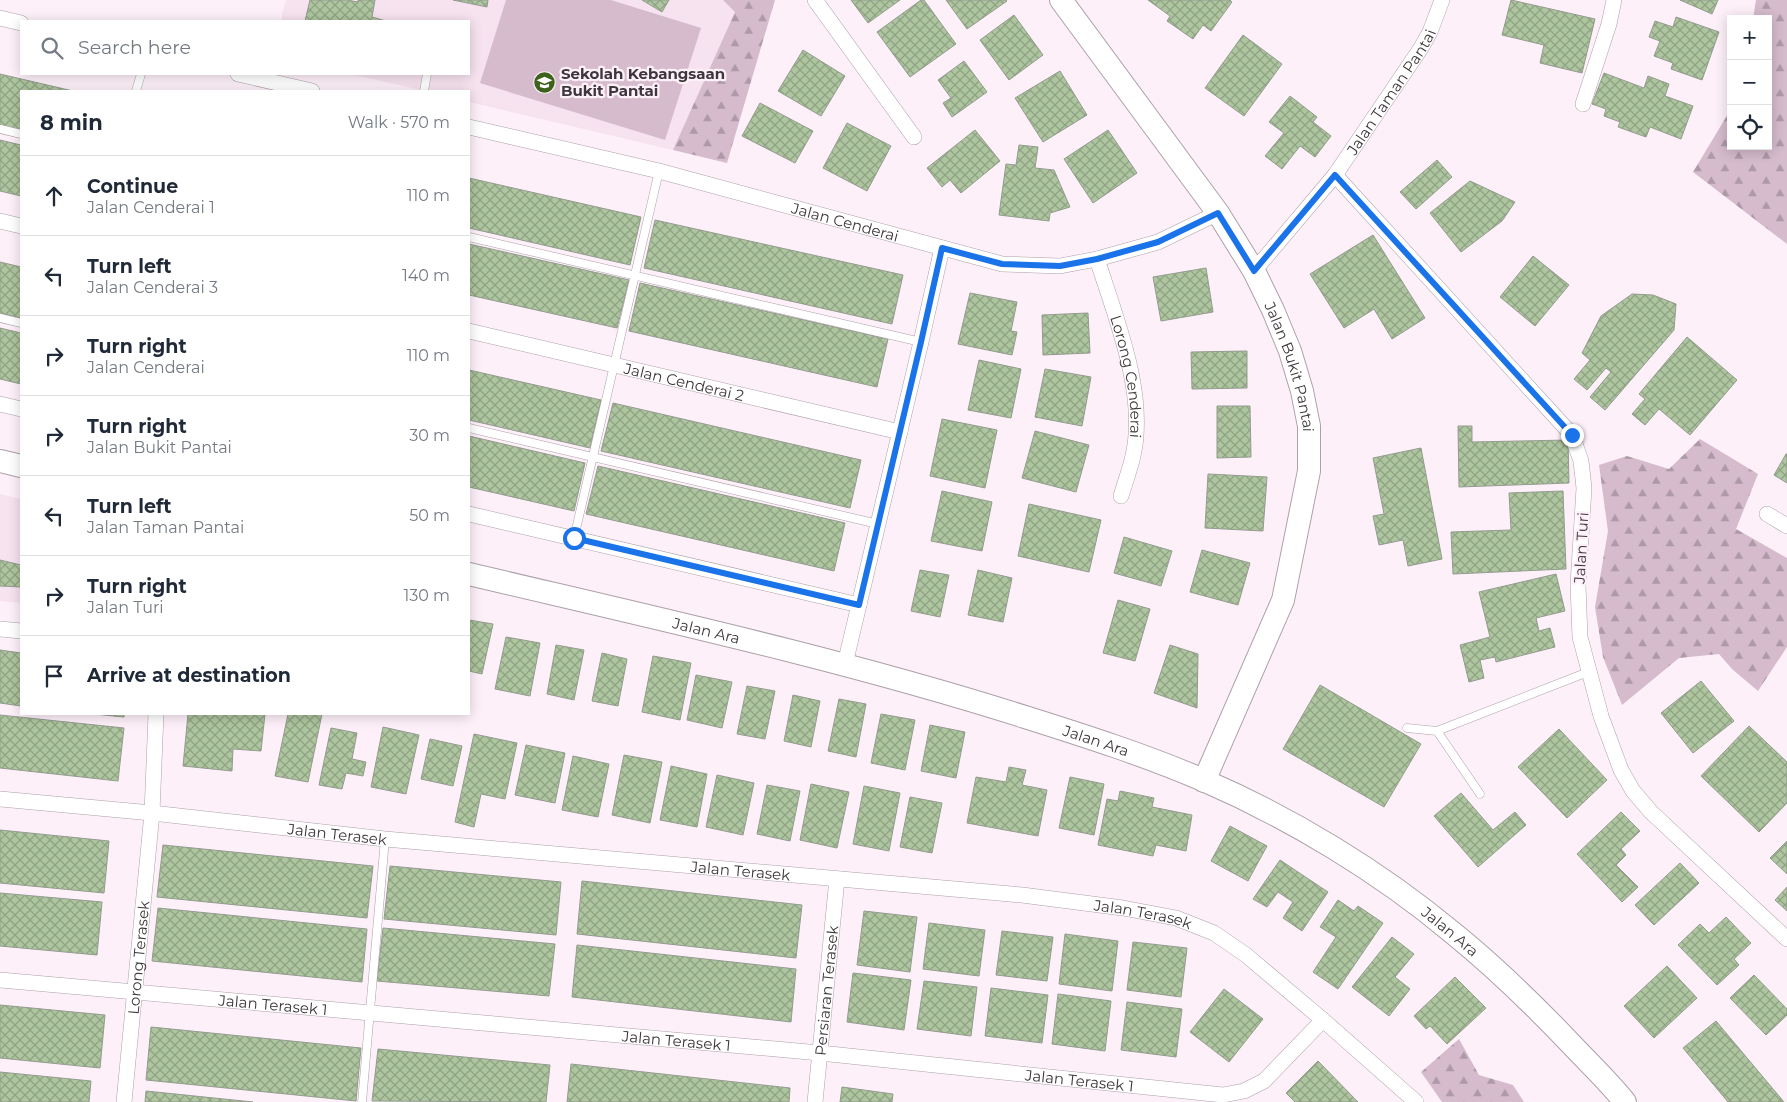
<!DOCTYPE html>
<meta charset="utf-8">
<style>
body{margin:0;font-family:Montserrat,sans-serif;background:#f6f6f7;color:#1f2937}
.controls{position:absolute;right:15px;top:15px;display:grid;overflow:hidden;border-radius:0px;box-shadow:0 2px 12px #0003}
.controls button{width:45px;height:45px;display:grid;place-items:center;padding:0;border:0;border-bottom:1px solid #e0e1e3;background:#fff;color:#1f2937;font:25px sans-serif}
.stop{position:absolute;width:15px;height:15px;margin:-11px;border:4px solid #1a73e8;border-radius:50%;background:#fff}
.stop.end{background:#1a73e8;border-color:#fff;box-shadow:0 1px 5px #0008}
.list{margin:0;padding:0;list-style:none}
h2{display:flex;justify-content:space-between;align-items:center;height:65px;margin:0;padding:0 20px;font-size:21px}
h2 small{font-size:16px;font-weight:400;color:#747a83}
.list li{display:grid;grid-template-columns:32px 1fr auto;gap:15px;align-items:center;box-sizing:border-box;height:80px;padding:0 20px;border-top:1px solid #e0e1e3}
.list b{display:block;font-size:19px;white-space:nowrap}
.list p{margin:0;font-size:16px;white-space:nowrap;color:#747a83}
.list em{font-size:16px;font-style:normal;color:#747a83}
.icon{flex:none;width:28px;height:28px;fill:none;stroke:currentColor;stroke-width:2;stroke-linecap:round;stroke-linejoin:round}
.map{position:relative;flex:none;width:1787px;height:1102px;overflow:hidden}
.search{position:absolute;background:#fff;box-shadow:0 2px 12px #0003;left:20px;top:20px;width:450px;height:55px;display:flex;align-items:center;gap:12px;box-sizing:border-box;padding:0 18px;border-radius:0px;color:#747a83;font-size:19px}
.panel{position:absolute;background:#fff;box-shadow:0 2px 12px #0003;left:20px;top:90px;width:450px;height:625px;border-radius:0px}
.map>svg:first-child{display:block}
.built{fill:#f7e2f0}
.forest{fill:url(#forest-firs)}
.pitch{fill:#d5bbcc}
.building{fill:url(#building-cross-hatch);stroke:#939b8f}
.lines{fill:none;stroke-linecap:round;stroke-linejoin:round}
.lane-casing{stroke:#aca0a8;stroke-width:9}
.street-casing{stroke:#aca0a8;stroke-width:16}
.secondary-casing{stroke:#aca0a8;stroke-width:24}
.lane{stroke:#fff;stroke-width:8}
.street{stroke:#fff;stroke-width:15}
.secondary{stroke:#fff;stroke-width:22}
.route{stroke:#1a73e8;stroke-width:6}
.labels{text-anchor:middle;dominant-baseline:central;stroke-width:4.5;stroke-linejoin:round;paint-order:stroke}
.poi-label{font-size:15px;font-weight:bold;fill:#3d373b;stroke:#fef0f9;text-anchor:start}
.street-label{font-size:15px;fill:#3d373b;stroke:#fef0f9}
</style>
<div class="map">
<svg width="1787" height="1102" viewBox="0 0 1787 1102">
<defs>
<pattern id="forest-firs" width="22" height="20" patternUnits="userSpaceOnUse" patternTransform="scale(1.25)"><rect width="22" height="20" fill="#d5bbcc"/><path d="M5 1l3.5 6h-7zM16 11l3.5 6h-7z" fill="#ae99a7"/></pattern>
<pattern id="building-cross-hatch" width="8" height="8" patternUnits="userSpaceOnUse" patternTransform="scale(1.25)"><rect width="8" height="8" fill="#aec69f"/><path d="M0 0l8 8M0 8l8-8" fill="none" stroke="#8fa283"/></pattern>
</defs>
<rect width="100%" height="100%" fill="#fef0f9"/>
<path class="built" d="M 286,0 L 723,0 L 735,12 L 673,150 L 469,102 L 469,91 L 425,91 L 350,74 L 469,74 L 469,21 L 282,21 L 282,13 Z
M 0,494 L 21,499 L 21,603 L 0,601 Z"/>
<path class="forest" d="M 723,0 L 775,0 L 727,163 L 673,150 L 735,12 Z
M 1756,0 L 1787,0 L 1787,244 L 1693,172 L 1731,109 L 1731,146 L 1768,146 L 1768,19 L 1753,19 Z
M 1700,439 L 1758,474 L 1736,529 L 1787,558 L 1787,647 L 1758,691 L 1732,669 L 1719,654 L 1679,658 L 1622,705 L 1603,657 L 1595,607 L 1608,531 L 1599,465 L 1627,456 L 1669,469 Z
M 1459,1039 L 1479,1075 L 1513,1085 L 1524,1102 L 1442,1102 L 1421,1072 Z"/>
<path class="pitch" d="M 506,0 L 611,0 L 701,28 L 665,140 L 480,83 Z"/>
<path class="building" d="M 310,0 L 347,0 L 358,2 L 358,0 L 375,0 L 372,17 L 386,21 L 305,21 Z
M 453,0 L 488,0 L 487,7 Z
M 642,0 L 669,0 L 662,12 Z
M 851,0 L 900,0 L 868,23 Z
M 921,0 L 924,0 L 956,44 L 910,77 L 877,32 Z
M 946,0 L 1006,0 L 1007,1 L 967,29 Z
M 1148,0 L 1230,0 L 1232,2 L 1211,31 L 1203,25 L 1193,39 L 1167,21 L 1170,16 Z
M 1511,0 L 1595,19 L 1582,73 L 1540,63 L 1544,45 L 1502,35 Z
M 1680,0 L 1718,0 L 1712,14 Z
M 1014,15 L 1043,55 L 1009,80 L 980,40 Z
M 1676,17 L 1719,32 L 1702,80 L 1671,69 L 1673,63 L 1654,56 L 1660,41 L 1649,37 L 1655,21 L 1673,27 Z
M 1243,35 L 1282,64 L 1244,116 L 1205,88 Z
M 803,50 L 845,76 L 821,116 L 778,91 Z
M 964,61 L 987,92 L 952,117 L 943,103 L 951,98 L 938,80 Z
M 1060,71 L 1087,115 L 1043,142 L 1015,98 Z
M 1604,73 L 1644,88 L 1648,76 L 1669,84 L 1665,96 L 1693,106 L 1681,139 L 1650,127 L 1646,137 L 1618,127 L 1620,122 L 1604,116 L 1606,109 L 1592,104 Z
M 0,74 L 73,91 L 21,91 L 21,130 L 0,125 Z
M 1290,96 L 1317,117 L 1313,122 L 1331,136 L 1315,157 L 1300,146 L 1282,169 L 1265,156 L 1284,133 L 1269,122 Z
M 760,103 L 813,131 L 795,163 L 742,136 Z
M 847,123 L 891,146 L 867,191 L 823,168 Z
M 975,130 L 1000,161 L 961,193 L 950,180 L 942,187 L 927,168 Z
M 1108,130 L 1137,173 L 1093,203 L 1064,159 Z
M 0,140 L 21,145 L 21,196 L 0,191 Z
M 1019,145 L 1038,147 L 1035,168 L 1054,170 L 1070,207 L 1050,213 L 1049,221 L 999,215 L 1006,164 L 1016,165 Z
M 1437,160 L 1452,177 L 1416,209 L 1400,192 Z
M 469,178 L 641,217 L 630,265 L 469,228 Z
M 1470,181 L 1515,202 L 1502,221 L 1461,252 L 1430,213 Z
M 655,220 L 903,275 L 892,324 L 644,268 Z
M 1373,235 L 1425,318 L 1392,339 L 1374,309 L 1344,328 L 1310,274 Z
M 469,244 L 629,280 L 617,328 L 469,295 Z
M 1533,256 L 1569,285 L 1535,326 L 1500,297 Z
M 0,262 L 21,267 L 21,318 L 0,313 Z
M 1206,268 L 1213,312 L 1161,321 L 1153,277 Z
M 640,283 L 888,339 L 877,387 L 629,331 Z
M 970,293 L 1017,302 L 1011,331 L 1017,332 L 1012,355 L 958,344 Z
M 1632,294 L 1653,295 L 1676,304 L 1674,330 L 1605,410 L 1590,397 L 1611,372 L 1606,368 L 1587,390 L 1574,379 L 1590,360 L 1582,353 L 1601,316 Z
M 1088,313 L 1090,353 L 1043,355 L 1042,315 Z
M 0,328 L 21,333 L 21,384 L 0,379 Z
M 1687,337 L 1737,380 L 1690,435 L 1659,409 L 1645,425 L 1632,414 L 1645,399 L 1639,394 Z
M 1247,351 L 1247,388 L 1192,389 L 1191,352 Z
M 979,360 L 1021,369 L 1011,418 L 968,410 Z
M 1045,369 L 1091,377 L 1082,426 L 1035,417 Z
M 469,370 L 601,400 L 590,448 L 469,420 Z
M 613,403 L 861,460 L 850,508 L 601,451 Z
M 1217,406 L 1250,406 L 1251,457 L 1217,458 Z
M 942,419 L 997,430 L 985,488 L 930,476 Z
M 1458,426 L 1472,426 L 1472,442 L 1568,440 L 1569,483 L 1459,487 Z
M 1035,431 L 1089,445 L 1076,492 L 1022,478 Z
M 469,436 L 585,463 L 574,511 L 469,487 Z
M 1421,448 L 1442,559 L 1408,566 L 1403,540 L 1379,545 L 1373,516 L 1384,514 L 1373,458 Z
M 1786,454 L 1787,454 L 1787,483 L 1774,475 Z
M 598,466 L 845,523 L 834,571 L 586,514 Z
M 1208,474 L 1267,477 L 1263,531 L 1205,528 Z
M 942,491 L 992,502 L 982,551 L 931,541 Z
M 1563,491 L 1566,569 L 1453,574 L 1451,532 L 1511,530 L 1509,493 Z
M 1029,504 L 1101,520 L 1089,572 L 1018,556 Z
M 1124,537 L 1172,551 L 1161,586 L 1114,573 Z
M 1202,550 L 1250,563 L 1238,605 L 1190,592 Z
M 0,560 L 21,565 L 21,587 L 0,586 Z
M 920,570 L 949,575 L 940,617 L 911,611 Z
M 978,570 L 1012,578 L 1003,622 L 968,615 Z
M 1556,574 L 1565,611 L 1536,618 L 1539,631 L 1550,628 L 1555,647 L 1496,662 L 1495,657 L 1480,660 L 1484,678 L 1469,682 L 1460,645 L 1490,637 L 1479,592 Z
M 1118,600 L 1150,609 L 1135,661 L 1103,653 Z
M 469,620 L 493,624 L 482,674 L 469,671 Z
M 506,637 L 540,643 L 530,696 L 495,689 Z
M 556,645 L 584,650 L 574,700 L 547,694 Z
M 1170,645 L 1198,654 L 1197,708 L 1154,693 Z
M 0,650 L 21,653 L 21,706 L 0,703 Z
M 602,653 L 627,659 L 618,706 L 592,701 Z
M 653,656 L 691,663 L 680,720 L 642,712 Z
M 696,675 L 732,682 L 722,728 L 687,720 Z
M 1701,681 L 1734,721 L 1693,753 L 1661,713 Z
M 1320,685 L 1421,744 L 1384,807 L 1283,749 Z
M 747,686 L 775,691 L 765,739 L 737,734 Z
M 793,695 L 820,701 L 811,747 L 784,741 Z
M 839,699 L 866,704 L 856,757 L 828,751 Z
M 94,714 L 124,714 L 124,717 Z
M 188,714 L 265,714 L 261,751 L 233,749 L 232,771 L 183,766 Z
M 288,714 L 322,714 L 308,782 L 275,776 Z
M 881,714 L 915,720 L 905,770 L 871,763 Z
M 0,715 L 124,728 L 118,781 L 0,768 Z
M 930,725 L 965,732 L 956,778 L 921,771 Z
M 1749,726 L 1787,762 L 1787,803 L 1759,832 L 1701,776 Z
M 383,727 L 419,735 L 406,794 L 371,787 Z
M 331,728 L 357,733 L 352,759 L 366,762 L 363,776 L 346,773 L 342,789 L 319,785 Z
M 1559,729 L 1607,780 L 1567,818 L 1518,767 Z
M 474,734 L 517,743 L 505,799 L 481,794 L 474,827 L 455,822 Z
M 430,739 L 462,746 L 453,786 L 421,779 Z
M 526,745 L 565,753 L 555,803 L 515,795 Z
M 624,755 L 662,762 L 650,823 L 612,815 Z
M 573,756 L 609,764 L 598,817 L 562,810 Z
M 671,766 L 707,774 L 697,827 L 660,820 Z
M 1009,767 L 1026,770 L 1022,785 L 1047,790 L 1038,836 L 967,823 L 976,777 L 1006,782 Z
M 717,775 L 754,783 L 743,835 L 706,827 Z
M 1070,777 L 1104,784 L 1094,835 L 1059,828 Z
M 811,784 L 849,792 L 837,848 L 800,840 Z
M 767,785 L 800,791 L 790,841 L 757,834 Z
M 864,786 L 900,793 L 889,851 L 853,844 Z
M 1120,791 L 1154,798 L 1152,807 L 1192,815 L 1186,851 L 1156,845 L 1153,856 L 1098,845 L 1107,799 L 1118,801 Z
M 1461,793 L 1493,830 L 1515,812 L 1526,825 L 1478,867 L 1434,816 Z
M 910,797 L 942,803 L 932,853 L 900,847 Z
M 1621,812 L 1640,831 L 1621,849 L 1626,855 L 1616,865 L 1638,887 L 1622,902 L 1577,854 Z
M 1230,826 L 1267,846 L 1248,881 L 1211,861 Z
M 0,830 L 109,841 L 104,893 L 0,883 Z
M 1787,841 L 1787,874 L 1770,858 Z
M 163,845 L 373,866 L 367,918 L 157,897 Z
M 1280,860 L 1328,892 L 1302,931 L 1283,918 L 1293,902 L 1278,892 L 1267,907 L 1253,899 Z
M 1680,863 L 1699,883 L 1654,925 L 1635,905 Z
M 390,866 L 561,882 L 556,935 L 384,919 Z
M 582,881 L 802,905 L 796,958 L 577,934 Z
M 1787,887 L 1787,911 L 1775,900 Z
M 0,893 L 102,902 L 97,955 L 0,946 Z
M 1338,900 L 1354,911 L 1358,906 L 1383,923 L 1338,989 L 1313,972 L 1336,937 L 1320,927 Z
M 158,908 L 367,929 L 362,982 L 152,961 Z
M 864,911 L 917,917 L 910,972 L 857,965 Z
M 1726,917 L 1751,943 L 1734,959 L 1739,965 L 1717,985 L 1678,945 L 1700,924 L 1709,933 Z
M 929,923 L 985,930 L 979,976 L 923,969 Z
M 383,928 L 555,944 L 549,996 L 377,981 Z
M 1002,931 L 1053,937 L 1047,981 L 996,975 Z
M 1065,934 L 1118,941 L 1112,991 L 1059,984 Z
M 1392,937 L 1414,954 L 1395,977 L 1410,989 L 1389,1016 L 1352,987 Z
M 1133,942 L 1187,948 L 1181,997 L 1127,990 Z
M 577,945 L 796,969 L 791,1022 L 572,997 Z
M 1667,966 L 1697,998 L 1654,1038 L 1624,1006 Z
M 853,973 L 911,980 L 904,1030 L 847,1022 Z
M 1754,975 L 1787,1009 L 1787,1015 L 1766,1035 L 1730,998 Z
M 1455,977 L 1486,1008 L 1447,1044 L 1430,1026 L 1426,1029 L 1414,1016 Z
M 924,981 L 977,987 L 971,1036 L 917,1029 Z
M 991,988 L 1048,995 L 1042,1043 L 985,1036 Z
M 1224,989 L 1263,1019 L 1229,1062 L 1190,1032 Z
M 1058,994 L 1111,1001 L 1105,1051 L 1052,1044 Z
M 1127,1002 L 1182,1009 L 1176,1057 L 1121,1050 Z
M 0,1005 L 105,1015 L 100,1068 L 0,1058 Z
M 1716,1021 L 1784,1102 L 1728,1102 L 1683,1048 Z
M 151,1027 L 361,1048 L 356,1101 L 146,1080 Z
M 378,1049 L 550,1065 L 546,1102 L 372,1101 Z
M 1318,1061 L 1358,1102 L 1295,1102 L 1286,1093 Z
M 571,1064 L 790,1088 L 789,1102 L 567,1102 Z
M 0,1072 L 91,1081 L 89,1102 L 0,1102 Z
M 842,1087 L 893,1094 L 892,1102 L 840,1102 Z
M 146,1091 L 253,1102 L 145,1102 Z"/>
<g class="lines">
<defs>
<path id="lane" d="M 136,91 L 141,74
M 424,91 L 427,74
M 0,129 L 21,134
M 469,237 L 921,342
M 0,318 L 21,323
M 469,428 L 878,524
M 574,538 L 659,171
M 1407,728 L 1437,731 L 1588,672
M 1437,731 L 1480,794
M 362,1102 L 385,839"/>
<g id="street">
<path d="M 815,0 L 914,137"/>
<path d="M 0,18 L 21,23"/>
<path d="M 238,74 L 312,91"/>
<path d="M 1583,104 L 1609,24 L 1614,0"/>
<path id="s1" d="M 469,127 L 659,171 L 1002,264 L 1060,266 L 1097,259 L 1158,242 L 1218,213"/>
<path d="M 1335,175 L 1572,435 L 1581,461 L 1584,488 L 1578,585 L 1580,637 L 1601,716 L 1621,770 L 1633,791 L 1651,812 L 1787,939"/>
<path d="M 0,221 L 21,226"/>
<path id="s2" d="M 1097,259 C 1116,319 1147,393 1133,456 C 1130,469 1125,483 1121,496"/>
<path id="s3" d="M 1254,271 L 1335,175 L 1421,48 L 1430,32 L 1442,0"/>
<path id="s4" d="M 469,331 L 900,432"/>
<path d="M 0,404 L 21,409"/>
<path d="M 469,514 L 859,605"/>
<path d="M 1767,514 L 1787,526"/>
<path d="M 0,629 L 21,631"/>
<path d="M 845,664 L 921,342 L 942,248"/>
<path id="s5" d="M 0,799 L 152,813 L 385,839 L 1022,895 L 1123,908 L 1176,918 L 1214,933 L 1246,955 L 1323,1020 L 1416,1102"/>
<path id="s6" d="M 0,980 L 820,1053 L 1223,1095 L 1244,1091 L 1264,1081 L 1323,1020"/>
<path id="s7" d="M 124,1102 L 152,813 L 156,714"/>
<path id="s8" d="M 815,1102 L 837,879"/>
</g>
<g id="secondary">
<path id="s9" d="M 1061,0 L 1218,213 L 1254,271 L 1273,310 L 1290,351 L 1302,391 L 1309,426 L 1309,471 L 1283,600 L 1204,781"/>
<path d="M 0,461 L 21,466"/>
<path id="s10" d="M 469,574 C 655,618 842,659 1025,717 C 1085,736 1145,755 1203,780 C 1291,818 1380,872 1453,933 C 1495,967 1535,1006 1572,1045 C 1590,1064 1609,1082 1625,1102"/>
</g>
</defs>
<use href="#lane" class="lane-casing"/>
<use href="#street" class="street-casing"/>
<use href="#secondary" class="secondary-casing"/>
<use href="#lane" class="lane"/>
<use href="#street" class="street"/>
<use href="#secondary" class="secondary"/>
</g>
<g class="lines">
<path class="route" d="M 574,538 L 859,605 L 921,342 L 942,248 L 1002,264 L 1060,266 L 1097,259 L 1158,242 L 1218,213 L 1254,271 L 1335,175 L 1572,435"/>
</g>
<defs>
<symbol id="school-disc" viewBox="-11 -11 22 22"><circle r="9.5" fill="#3d621b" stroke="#fef0f9"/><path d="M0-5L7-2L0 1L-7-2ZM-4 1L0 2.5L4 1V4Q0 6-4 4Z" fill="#fff"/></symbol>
</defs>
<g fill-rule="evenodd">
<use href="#school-disc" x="532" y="70" width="25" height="25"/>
</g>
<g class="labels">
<g class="poi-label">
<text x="561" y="73">Sekolah Kebangsaan<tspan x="561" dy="17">Bukit Pantai</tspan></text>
</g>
<g class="street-label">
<text stroke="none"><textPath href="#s3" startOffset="226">Jalan Taman Pantai</textPath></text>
<text stroke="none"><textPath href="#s1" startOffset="388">Jalan Cenderai</textPath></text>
<text stroke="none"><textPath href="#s9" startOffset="436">Jalan Bukit Pantai</textPath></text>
<text stroke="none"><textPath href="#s2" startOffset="122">Lorong Cenderai</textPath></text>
<text stroke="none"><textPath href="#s4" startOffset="221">Jalan Cenderai 2</textPath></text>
<text transform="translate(1581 548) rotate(-87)">Jalan Turi</text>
<text stroke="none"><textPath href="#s10" startOffset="244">Jalan Ara</textPath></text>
<text stroke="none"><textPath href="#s10" startOffset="649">Jalan Ara</textPath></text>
<text stroke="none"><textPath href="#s5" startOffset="339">Jalan Terasek</textPath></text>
<text stroke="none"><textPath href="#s5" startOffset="744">Jalan Terasek</textPath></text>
<text stroke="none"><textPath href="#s5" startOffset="1149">Jalan Terasek</textPath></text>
<text stroke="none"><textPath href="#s10" startOffset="1054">Jalan Ara</textPath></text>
<text stroke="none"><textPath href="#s7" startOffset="145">Lorong Terasek</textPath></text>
<text stroke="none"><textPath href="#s8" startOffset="112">Persiaran Terasek</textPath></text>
<text stroke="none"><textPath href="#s6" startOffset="274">Jalan Terasek 1</textPath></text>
<text stroke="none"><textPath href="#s6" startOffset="679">Jalan Terasek 1</textPath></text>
<text stroke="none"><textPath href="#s6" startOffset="1084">Jalan Terasek 1</textPath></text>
</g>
</g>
</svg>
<div class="controls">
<button>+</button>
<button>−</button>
<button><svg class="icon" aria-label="locate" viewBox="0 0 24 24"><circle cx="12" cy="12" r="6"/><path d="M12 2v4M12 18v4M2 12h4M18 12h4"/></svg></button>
</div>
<div class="stop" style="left:574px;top:538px"></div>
<div class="stop end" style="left:1572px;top:435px"></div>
<div class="search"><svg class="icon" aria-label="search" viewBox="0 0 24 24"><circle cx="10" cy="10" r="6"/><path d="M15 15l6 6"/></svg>Search here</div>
<section class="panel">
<h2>8 min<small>Walk · 570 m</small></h2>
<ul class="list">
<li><svg class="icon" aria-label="ahead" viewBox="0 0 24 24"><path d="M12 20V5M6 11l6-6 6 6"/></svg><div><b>Continue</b><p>Jalan Cenderai 1</p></div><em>110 m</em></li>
<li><svg class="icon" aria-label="left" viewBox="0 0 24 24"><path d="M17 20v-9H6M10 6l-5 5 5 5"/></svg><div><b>Turn left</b><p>Jalan Cenderai 3</p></div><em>140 m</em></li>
<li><svg class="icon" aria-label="right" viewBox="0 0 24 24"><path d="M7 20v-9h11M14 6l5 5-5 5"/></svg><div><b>Turn right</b><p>Jalan Cenderai</p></div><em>110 m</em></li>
<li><svg class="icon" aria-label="right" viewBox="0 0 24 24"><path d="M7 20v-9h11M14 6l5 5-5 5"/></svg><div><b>Turn right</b><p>Jalan Bukit Pantai</p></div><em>30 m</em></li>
<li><svg class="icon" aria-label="left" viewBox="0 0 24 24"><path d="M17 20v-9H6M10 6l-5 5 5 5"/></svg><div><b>Turn left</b><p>Jalan Taman Pantai</p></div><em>50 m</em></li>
<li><svg class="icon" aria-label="right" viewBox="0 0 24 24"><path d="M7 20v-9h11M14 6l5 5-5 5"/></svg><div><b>Turn right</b><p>Jalan Turi</p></div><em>130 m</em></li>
<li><svg class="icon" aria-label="arrive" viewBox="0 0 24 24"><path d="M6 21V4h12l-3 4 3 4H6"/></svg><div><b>Arrive at destination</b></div></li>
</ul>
</section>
</div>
